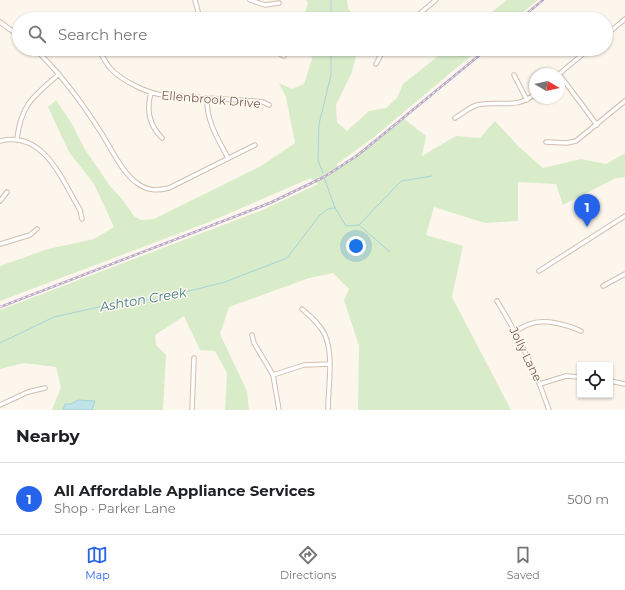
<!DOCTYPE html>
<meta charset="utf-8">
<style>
body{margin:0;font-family:Montserrat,sans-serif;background:#f2f2f2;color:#202124}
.controls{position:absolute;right:12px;bottom:12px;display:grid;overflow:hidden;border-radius:0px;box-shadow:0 1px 3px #0004}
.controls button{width:36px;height:36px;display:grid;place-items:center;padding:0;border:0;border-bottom:1px solid #e0e0e0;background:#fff;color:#202124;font:20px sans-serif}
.compass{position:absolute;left:529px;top:68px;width:36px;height:36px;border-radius:50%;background:#fff;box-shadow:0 1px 3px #0004;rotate:99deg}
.you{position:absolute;left:356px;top:246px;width:14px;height:14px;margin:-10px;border:3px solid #fff;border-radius:50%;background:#1a73e8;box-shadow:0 0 0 6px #1a73e833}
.badge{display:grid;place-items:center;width:26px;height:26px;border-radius:50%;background:#2563eb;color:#fff;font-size:13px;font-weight:700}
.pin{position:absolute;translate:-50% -33px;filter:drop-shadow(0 1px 2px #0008)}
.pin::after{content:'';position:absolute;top:21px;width:14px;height:12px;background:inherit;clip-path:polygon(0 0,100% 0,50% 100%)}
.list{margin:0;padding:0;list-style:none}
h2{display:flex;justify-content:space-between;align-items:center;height:52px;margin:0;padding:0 16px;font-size:17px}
h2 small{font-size:13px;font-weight:400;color:#757577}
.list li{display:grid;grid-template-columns:26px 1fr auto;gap:12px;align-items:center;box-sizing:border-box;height:72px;padding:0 16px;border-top:1px solid #e0e0e0}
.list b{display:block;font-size:15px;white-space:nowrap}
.list p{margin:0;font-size:13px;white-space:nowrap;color:#757577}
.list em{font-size:13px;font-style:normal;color:#757577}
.icon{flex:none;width:22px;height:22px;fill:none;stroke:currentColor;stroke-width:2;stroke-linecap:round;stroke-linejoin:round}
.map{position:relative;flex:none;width:625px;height:410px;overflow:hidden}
.search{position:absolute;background:#fff;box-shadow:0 1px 3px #0004;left:12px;right:12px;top:12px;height:44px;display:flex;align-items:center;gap:10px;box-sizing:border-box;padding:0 14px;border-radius:22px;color:#757577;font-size:15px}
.sheet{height:124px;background:#fff}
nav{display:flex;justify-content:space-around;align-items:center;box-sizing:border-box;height:56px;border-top:1px solid #e0e0e0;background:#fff;font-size:11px;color:#757577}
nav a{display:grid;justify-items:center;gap:2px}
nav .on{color:#2563eb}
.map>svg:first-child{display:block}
.green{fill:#d8ecc9}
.water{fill:#bfe3e8;stroke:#a5d3da}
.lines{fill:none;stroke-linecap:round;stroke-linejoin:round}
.stream{stroke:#a5d3da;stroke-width:1}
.minor-casing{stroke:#d1beb0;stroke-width:5.5}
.minor{stroke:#fff;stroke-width:3.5}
.rail-casing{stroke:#b9a8c9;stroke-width:2.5}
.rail{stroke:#fffaf3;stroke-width:1;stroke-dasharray:3;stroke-linecap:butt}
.labels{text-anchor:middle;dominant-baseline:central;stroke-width:3;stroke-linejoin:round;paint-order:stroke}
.street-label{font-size:12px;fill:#7a5c4d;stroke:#fffaf3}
.water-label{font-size:13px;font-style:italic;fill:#437c86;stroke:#fffaf3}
</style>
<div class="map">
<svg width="625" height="410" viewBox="0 0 625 410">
<rect width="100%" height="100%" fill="#fdf6ec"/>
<path class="green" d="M 306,0 L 347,0 L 348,8 L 356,19 L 303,19 L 308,3 Z
M 507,0 L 538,0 L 515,19 L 483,19 Z
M 309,49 L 358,49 L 352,72 L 336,105 L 337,122 L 347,131 L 369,111 L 386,108 L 397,98 L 403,84 L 447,49 L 479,49 L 374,137 L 337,164 L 338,168 L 403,118 L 426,136 L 422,156 L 456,136 L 480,138 L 495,121 L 519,147 L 543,168 L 581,159 L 606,164 L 625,153 L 625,177 L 616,178 L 563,205 L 556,184 L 518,182 L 518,221 L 485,223 L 434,207 L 426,235 L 463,246 L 452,297 L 511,410 L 358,410 L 359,346 L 344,300 L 349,289 L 333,273 L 309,278 L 229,307 L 220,334 L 247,391 L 249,410 L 225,410 L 227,373 L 215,351 L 200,350 L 184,316 L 155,335 L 156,345 L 166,355 L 163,410 L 52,410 L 61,387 L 56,367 L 24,363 L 0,369 L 0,310 L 265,209 L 318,184 L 311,178 L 209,222 L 0,301 L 0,266 L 48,249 L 94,239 L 114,227 L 94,184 L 69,152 L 48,107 L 56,100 L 72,124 L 84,148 L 110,186 L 122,199 L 134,216 L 141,220 L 154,219 L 261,166 L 295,143 L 286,97 L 279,83 L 292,89 L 304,84 L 312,59 Z"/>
<path class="water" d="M 78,400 L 95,401 L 92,410 L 63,410 L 65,404 L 71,404 Z"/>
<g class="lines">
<path class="stream" d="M 331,19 L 331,0
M 323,173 L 318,160 L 319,124 L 331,75 L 331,49
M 324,177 L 335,208 L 346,226 L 359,225 L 390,252
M 360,224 L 401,181 L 432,176
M 0,343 L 54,317 L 121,302 L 157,299 L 225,282 L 287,258 L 319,216 L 328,209 L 335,208"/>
<defs>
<path id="minor" d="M 195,0 L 200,19
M 250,0 L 265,5 L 279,3
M 413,19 L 436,0
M 0,22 L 19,36
M 606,35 L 625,19
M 35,49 C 60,73 81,101 100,131 C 110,146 122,173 137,183 C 147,191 157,191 169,188 L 255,145
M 98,49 C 102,55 105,62 110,68 C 122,81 145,92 162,95 L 253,101 L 263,102 L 269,105
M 223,49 L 278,53 L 284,56
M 376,64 L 384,49
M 559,74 L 597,125
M 559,74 L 589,49
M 514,75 L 527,100
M 151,93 C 146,110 149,125 162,138
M 207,98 C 206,121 218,139 228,158
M 455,118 C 462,114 470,107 477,105 C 500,100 515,110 535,94
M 17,139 C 21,104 34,96 59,74
M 0,141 C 44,130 62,180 80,210 L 82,219
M 546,142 L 567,143 L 576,141 L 625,101
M 0,201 L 7,192
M 0,244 L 30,235 L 37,229
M 539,271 L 625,216
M 603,286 L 625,274
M 497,301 C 518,335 536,371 549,410
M 302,309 C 310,316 320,324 325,335 C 334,356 328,387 328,410
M 516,331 C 520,329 525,325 530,324 C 544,318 568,325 581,331
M 252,335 L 254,343 L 273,375 L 279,410
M 273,375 L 304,365 L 329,364
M 610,381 L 625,384
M 540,384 L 566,376 L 580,377
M 0,405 L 28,392 L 45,388
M 192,410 L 194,358"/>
</defs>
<use href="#minor" class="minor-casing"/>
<use href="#minor" class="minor"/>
<defs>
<path id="rail" d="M 520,19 L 543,0
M 0,307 L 270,203 L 324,177 L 358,155 L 487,49"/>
</defs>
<use href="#rail" class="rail-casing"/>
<use href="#rail" class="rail"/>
</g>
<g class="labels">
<g class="street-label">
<text transform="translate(211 99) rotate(5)">Ellenbrook Drive</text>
<text transform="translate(526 354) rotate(64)">Jolly Lane</text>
</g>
<g class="water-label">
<text transform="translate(143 299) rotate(-10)">Ashton Creek</text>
</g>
</g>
</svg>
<div class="controls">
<button><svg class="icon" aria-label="locate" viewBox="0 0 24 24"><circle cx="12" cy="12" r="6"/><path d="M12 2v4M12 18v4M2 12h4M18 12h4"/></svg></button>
</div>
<svg class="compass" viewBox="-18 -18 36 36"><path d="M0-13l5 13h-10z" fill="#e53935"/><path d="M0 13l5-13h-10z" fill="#757577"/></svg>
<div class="you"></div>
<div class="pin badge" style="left:587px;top:227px">1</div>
<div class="search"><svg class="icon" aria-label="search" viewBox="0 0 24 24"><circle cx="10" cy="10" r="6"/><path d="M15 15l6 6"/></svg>Search here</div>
</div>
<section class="sheet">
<h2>Nearby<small></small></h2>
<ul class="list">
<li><span class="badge">1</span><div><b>All Affordable Appliance Services</b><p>Shop · Parker Lane</p></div><em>500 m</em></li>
</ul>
</section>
<nav>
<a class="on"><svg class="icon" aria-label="map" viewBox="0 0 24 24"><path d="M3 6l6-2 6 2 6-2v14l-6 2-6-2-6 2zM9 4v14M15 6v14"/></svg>Map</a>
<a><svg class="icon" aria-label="directions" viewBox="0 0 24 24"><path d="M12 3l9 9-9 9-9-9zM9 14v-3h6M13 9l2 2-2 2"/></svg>Directions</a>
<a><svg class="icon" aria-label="saved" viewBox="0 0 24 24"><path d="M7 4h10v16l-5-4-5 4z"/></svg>Saved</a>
</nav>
